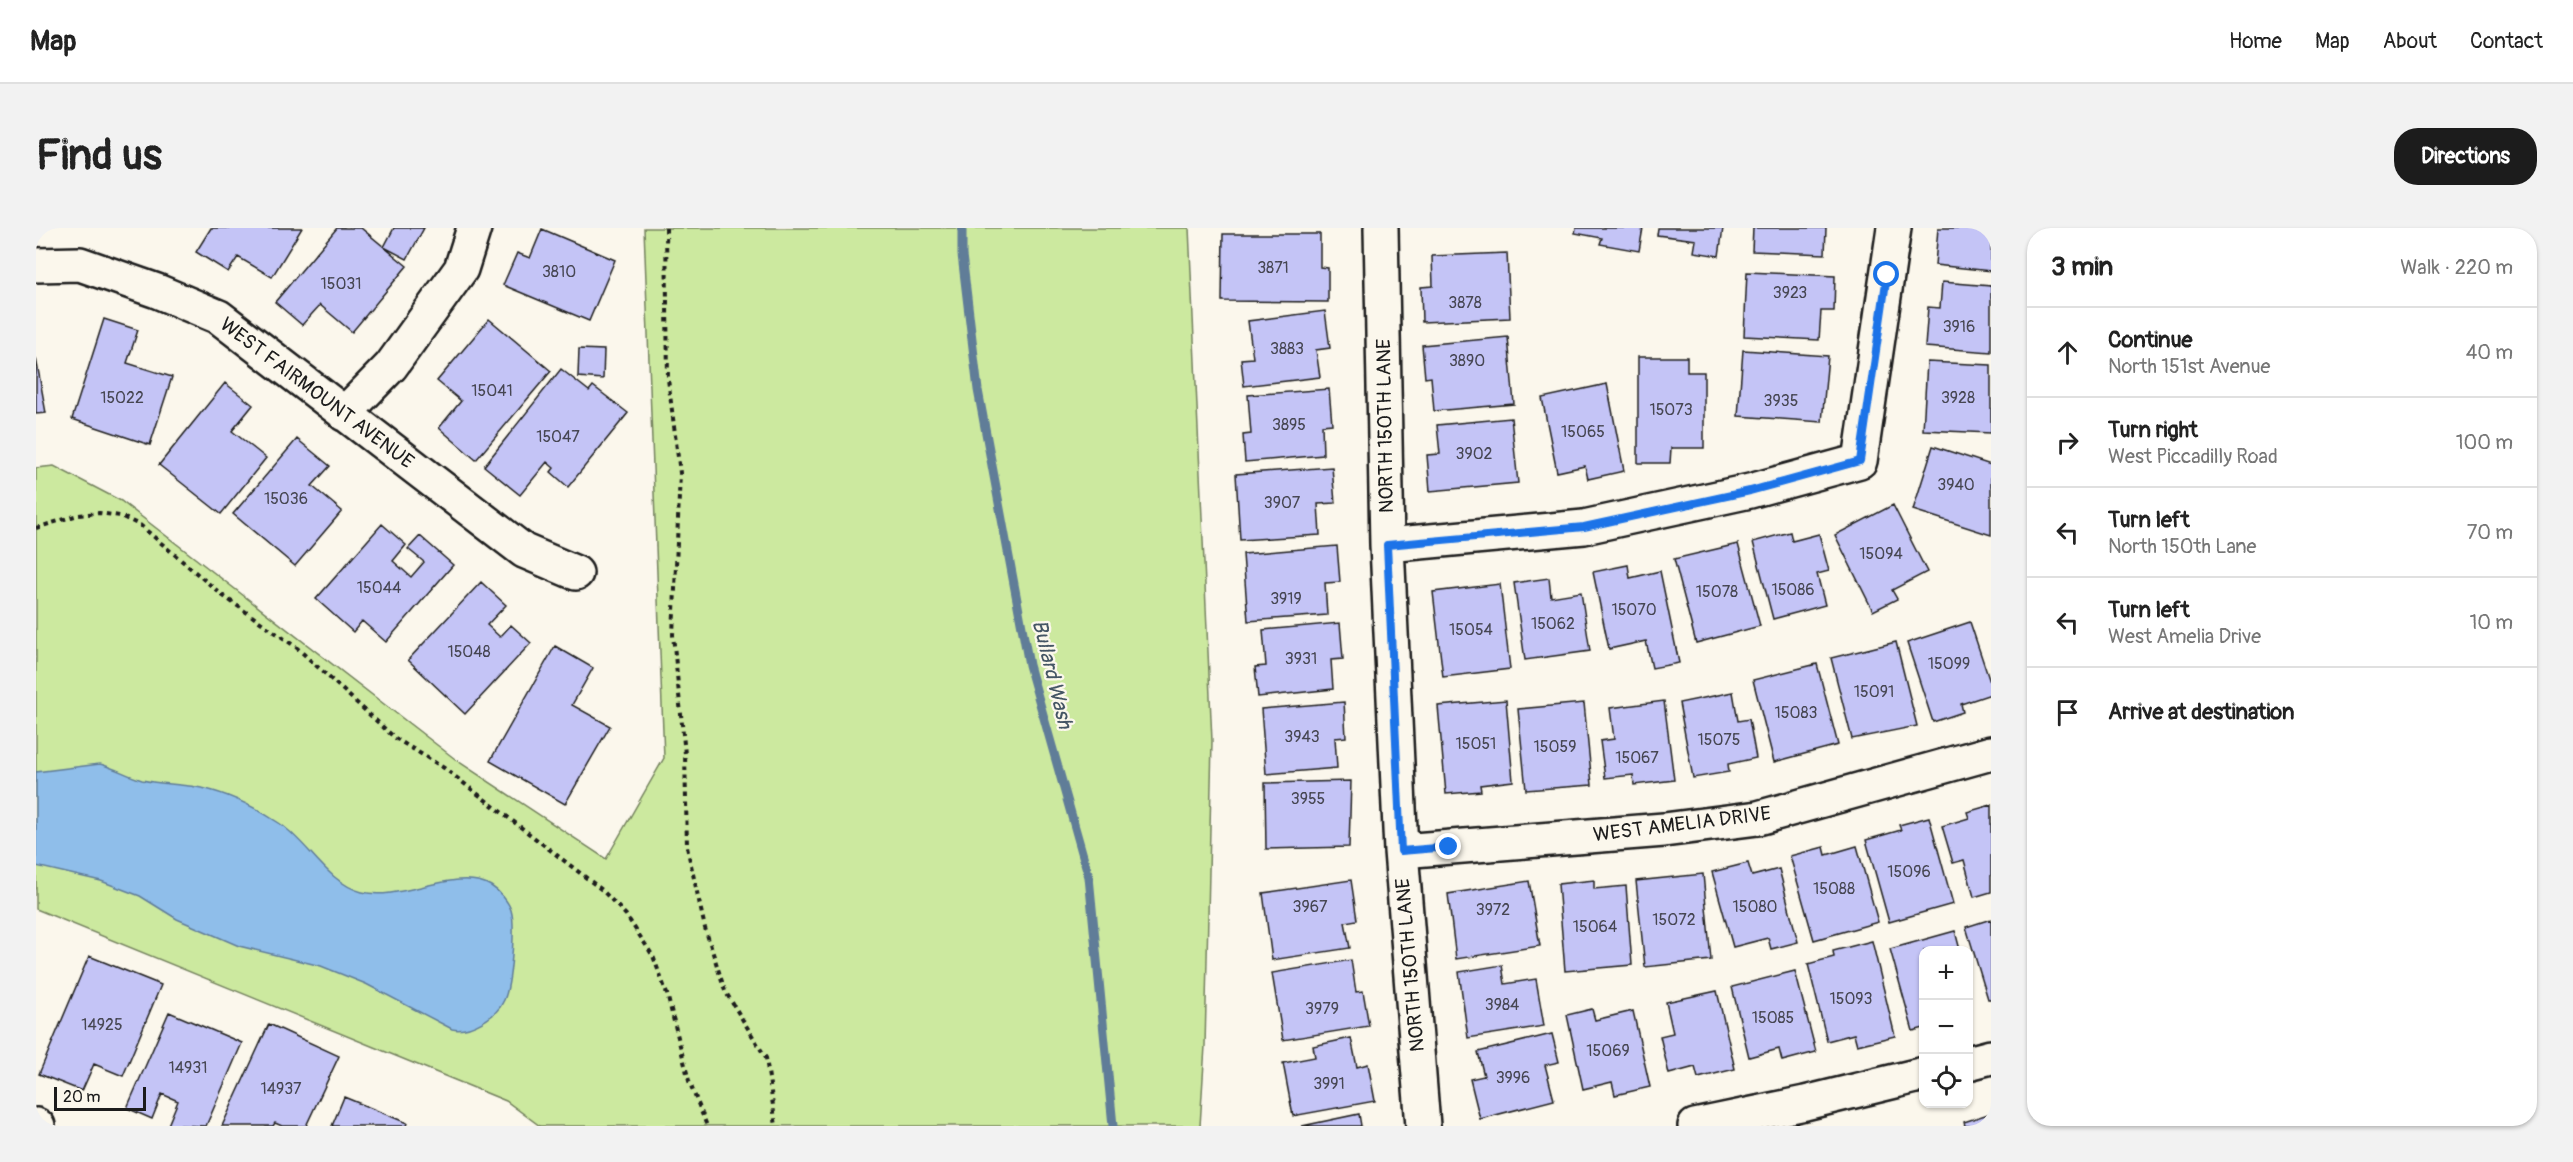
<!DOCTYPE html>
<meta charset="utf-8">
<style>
body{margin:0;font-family:Pangolin,sans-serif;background:#f2f2f2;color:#222}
.controls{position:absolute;right:18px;bottom:18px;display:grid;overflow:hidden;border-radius:12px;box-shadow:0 2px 4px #0004}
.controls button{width:54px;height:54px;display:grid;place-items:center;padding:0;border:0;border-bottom:2px solid #e0e0e0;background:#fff;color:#222;font:30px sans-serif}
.scale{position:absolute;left:18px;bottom:15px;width:92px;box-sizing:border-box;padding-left:6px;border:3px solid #1c1c1c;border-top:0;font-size:16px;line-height:21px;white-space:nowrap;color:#1c1c1c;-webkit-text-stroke:4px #fbf7ec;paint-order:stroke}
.stop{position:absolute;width:18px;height:18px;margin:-14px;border:4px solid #1a73e8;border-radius:50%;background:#fff}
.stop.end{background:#1a73e8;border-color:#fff;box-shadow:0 2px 6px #0008}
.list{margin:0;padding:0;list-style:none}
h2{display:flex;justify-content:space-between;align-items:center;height:78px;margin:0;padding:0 24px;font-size:26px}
h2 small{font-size:20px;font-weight:400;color:#767676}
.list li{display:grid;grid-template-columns:39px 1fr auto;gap:18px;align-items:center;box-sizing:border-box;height:90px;padding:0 24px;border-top:2px solid #e0e0e0}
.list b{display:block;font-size:22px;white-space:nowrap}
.list p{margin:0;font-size:20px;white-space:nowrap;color:#767676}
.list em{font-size:20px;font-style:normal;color:#767676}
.icon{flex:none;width:33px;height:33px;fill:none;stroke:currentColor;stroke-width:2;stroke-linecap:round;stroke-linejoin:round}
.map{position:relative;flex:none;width:1955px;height:898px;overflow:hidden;border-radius:24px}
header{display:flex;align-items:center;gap:36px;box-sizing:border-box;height:84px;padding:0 30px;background:#fff;border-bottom:2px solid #e0e0e0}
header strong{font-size:28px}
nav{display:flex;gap:33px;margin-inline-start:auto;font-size:21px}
.intro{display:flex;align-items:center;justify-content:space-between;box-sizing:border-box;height:144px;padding:0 36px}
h1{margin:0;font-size:42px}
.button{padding:15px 27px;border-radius:24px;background:#1c1c1c;color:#fff;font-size:21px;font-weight:700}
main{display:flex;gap:36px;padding:0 36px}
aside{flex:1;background:#fff;border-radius:24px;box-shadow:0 2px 4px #0004}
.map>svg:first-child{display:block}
.green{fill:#cce99f;stroke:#74825e;stroke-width:1.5}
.water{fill:#8fbeea;stroke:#617d98;stroke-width:1.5}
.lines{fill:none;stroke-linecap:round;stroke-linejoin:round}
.stream{stroke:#617d98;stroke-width:9}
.building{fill:#c4c4f6;stroke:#1c1c1c;stroke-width:1.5}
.minor-casing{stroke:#1c1c1c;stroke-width:38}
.path{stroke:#1c1c1c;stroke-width:4;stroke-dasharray:4.5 4.5;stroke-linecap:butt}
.minor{stroke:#fbf7ec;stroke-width:33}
.route{stroke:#1a73e8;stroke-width:8}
.labels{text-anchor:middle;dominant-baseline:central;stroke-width:4.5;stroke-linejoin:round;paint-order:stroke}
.number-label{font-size:16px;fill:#464652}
.street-label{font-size:20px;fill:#1c1c1c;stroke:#fbf7ec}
.water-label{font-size:21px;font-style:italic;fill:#445564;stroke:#fbf7ec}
</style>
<header>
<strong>Map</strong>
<nav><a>Home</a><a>Map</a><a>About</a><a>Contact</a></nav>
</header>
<div class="intro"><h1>Find us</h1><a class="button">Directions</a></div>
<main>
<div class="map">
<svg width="1955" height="898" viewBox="0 0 1955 898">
<rect width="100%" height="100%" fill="#fbf7ec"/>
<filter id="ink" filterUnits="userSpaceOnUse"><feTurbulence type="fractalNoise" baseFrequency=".0167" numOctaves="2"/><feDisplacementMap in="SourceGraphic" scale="12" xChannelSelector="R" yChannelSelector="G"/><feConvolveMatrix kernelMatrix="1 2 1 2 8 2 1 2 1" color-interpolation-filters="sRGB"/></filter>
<g filter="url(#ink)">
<path class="green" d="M 608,0 L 1153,0 L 1176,513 L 1169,818 L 1164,898 L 504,898 L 470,873 L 0,681 L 0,240 L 18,238 L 85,273 L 423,534 L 570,631 L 628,530 Z"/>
<path class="water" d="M 64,536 C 79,540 92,548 106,552 C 124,556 142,556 160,559 C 189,564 219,579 243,595 C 273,615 290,654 326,664 C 365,674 421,638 455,658 C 463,663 472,673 475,682 C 480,698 475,757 468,772 C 461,789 433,805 416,801 L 330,756 L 285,738 L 203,718 L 141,691 L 104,668 L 65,653 L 0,638 L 0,544 Z"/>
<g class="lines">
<path class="stream" d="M 926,0 L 926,27 L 942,162 L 993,437 L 1053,649 L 1077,898"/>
</g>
<path class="building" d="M 175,0 L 266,0 L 236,49 L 202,29 L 192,44 L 160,24 Z
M 301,0 L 325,0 L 371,38 L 316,104 L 284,77 L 266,97 L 239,74 Z
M 358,0 L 388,0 L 371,31 L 348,19 Z
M 1540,0 L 1607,0 L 1603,23 L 1564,16 L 1566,10 L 1539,5 Z
M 1622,0 L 1687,0 L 1683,28 L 1658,24 L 1660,12 L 1621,7 Z
M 1717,0 L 1790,0 L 1789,26 L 1716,23 Z
M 1902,0 L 1955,0 L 1955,43 L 1899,37 Z
M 506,1 L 579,32 L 553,93 L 467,57 L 481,25 L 494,30 Z
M 1187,6 L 1284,6 L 1284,39 L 1292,40 L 1292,74 L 1186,73 Z
M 1471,25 L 1474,90 L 1386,94 L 1385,59 L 1397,58 L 1396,28 Z
M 1711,44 L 1799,48 L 1798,83 L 1785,83 L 1783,112 L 1708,108 Z
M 1906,54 L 1955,58 L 1955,124 L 1889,119 L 1892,79 L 1904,80 Z
M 1289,83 L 1294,120 L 1280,122 L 1284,149 L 1208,158 L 1205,131 L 1217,130 L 1212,93 Z
M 68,91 L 102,102 L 91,135 L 136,149 L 114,217 L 36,191 Z
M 453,91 L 515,143 L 440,232 L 403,200 L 425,173 L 401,153 Z
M 1472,109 L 1478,176 L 1398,183 L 1395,149 L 1389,150 L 1386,117 Z
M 543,121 L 568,122 L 567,151 L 542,149 Z
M 1707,122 L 1792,128 L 1786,194 L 1702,188 Z
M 1602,129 L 1651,129 L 1651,144 L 1668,144 L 1668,220 L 1635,220 L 1634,235 L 1602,235 Z
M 0,130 L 10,185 L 0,186 Z
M 1891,134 L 1955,137 L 1955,205 L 1887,202 Z
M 525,141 L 553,163 L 557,158 L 592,185 L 532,259 L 515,244 L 518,240 L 511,234 L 484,267 L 448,238 Z
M 189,155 L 217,177 L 196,203 L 230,230 L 185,286 L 123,237 Z
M 1571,156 L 1588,243 L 1552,251 L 1549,238 L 1521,244 L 1506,170 Z
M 1293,161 L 1296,196 L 1286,197 L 1287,227 L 1209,234 L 1207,207 L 1215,206 L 1212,167 Z
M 1475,190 L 1482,255 L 1394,263 L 1391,227 L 1404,226 L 1401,197 Z
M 261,211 L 294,238 L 276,258 L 306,283 L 259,338 L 197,286 Z
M 1897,218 L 1955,237 L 1955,307 L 1877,282 Z
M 1296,239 L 1299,275 L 1282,276 L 1284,307 L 1204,312 L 1200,246 Z
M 1857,277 L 1891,344 L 1856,362 L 1861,371 L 1837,383 L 1799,307 Z
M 346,296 L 370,317 L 357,333 L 375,349 L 388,334 L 372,321 L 384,308 L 417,337 L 350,414 L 326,393 L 317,404 L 280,371 Z
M 1754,304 L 1756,313 L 1783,306 L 1793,343 L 1781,346 L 1789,377 L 1737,391 L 1717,314 Z
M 1702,316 L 1724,398 L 1660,415 L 1638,331 Z
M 1301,318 L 1304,354 L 1289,355 L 1291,387 L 1212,393 L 1207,326 Z
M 1592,337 L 1594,350 L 1624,343 L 1643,435 L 1616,440 L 1610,413 L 1573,421 L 1557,344 Z
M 1513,350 L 1515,369 L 1545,364 L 1554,423 L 1489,432 L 1478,355 Z
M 445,354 L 470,377 L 451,397 L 464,409 L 475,397 L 495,415 L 429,486 L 372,432 Z
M 1464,356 L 1474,441 L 1407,449 L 1397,364 Z
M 1934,394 L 1955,457 L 1955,466 L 1925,476 L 1927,484 L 1897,494 L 1871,415 Z
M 1304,395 L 1307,431 L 1295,432 L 1297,461 L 1222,469 L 1219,439 L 1230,438 L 1227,402 Z
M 1860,414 L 1881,498 L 1816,511 L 1795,430 Z
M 519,418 L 557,440 L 536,477 L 574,498 L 529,576 L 454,533 Z
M 1781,436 L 1802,517 L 1738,534 L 1717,452 Z
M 1697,464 L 1702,493 L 1713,491 L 1720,530 L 1692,536 L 1693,544 L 1657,550 L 1643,475 Z
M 1470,472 L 1477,553 L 1444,557 L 1445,563 L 1410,566 L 1402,478 Z
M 1628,473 L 1638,552 L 1598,557 L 1597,547 L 1569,550 L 1564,513 L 1578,511 L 1574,480 Z
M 1308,474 L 1310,509 L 1299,510 L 1301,540 L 1230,546 L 1225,481 Z
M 1548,475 L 1556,557 L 1490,562 L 1482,481 Z
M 1315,553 L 1313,619 L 1230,621 L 1229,555 Z
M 1955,577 L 1955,664 L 1938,669 L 1928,632 L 1917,635 L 1906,598 L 1933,590 L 1931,584 Z
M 1893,589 L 1917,676 L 1853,694 L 1830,612 L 1865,602 L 1863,597 Z
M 1821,618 L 1842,694 L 1778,712 L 1754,628 L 1788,619 L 1790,627 Z
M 1712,635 L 1716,648 L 1743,641 L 1762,714 L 1735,721 L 1732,710 L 1697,719 L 1676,644 Z
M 1667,646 L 1675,732 L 1609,739 L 1600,653 Z
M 1315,652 L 1321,692 L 1309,694 L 1314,720 L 1236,732 L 1227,665 Z
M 1558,652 L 1558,661 L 1590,658 L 1596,737 L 1529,743 L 1522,656 Z
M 1493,653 L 1504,718 L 1420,731 L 1412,666 Z
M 1955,691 L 1955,771 L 1952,771 L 1930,699 Z
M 1919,703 L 1924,722 L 1888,722 L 1888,800 L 1877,803 L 1854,721 Z
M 1836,713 L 1859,808 L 1821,817 L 1818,806 L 1791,813 L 1772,736 L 1798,729 L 1797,723 Z
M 53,728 L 125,757 L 87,848 L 58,836 L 46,863 L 3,846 Z
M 1315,732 L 1320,764 L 1327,763 L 1333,798 L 1247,812 L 1236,745 Z
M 1466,737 L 1469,756 L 1500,751 L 1508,798 L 1432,810 L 1423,744 Z
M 1759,743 L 1780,824 L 1746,833 L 1743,821 L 1713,829 L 1696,759 Z
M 1681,763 L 1699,841 L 1662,850 L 1659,839 L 1633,846 L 1624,808 L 1637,805 L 1630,774 Z
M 1556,781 L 1559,792 L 1597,783 L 1614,859 L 1579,867 L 1576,854 L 1547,861 L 1531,787 Z
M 133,784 L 206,815 L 170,898 L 132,897 L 142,873 L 126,866 L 116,891 L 91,880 Z
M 233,796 L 303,828 L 270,898 L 246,898 L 239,895 L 237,898 L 186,898 Z
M 1516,806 L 1523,834 L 1509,837 L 1518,872 L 1444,891 L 1434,851 L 1448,848 L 1442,824 Z
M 1315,810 L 1321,839 L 1332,836 L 1339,873 L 1257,888 L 1247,835 L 1279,829 L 1277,818 Z
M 308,869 L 371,895 L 370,898 L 296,898 Z
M 1955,885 L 1955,898 L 1929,898 L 1928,894 Z
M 1323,886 L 1325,898 L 1266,898 Z"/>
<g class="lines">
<defs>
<path id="minor" d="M 1345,0 L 1351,317 L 1365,623 L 1387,898
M 0,37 L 44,36 L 121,63 L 183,89 L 488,323 L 540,345
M 308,186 L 355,138 L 425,41 L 438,0
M 1351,317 L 1548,299 L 1714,263 L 1824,233 L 1858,0
M 1365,623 L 1628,602 L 1722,590 L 1955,525
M 1932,835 L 1955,829
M 0,897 L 2,898
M 1659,898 L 1769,875 L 1888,846"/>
</defs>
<use href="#minor" class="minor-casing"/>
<path class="path" d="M 630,0 L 632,151 L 644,245 L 637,407 L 649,526 L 651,619 L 669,700 L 689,763 L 730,830 L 740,898
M 0,300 L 42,287 L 63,285 L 84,288 L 104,297 L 186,367 L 260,419 L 359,510 L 408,540 L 566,662 L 590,687 L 617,728 L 631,766 L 653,853 L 671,898"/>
<use href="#minor" class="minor"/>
</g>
</g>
<g class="lines" filter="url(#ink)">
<path class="route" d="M 1413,619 L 1365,623 L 1351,317 L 1548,299 L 1714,263 L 1824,233 L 1851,47"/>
</g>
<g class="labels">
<g class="number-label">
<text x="1237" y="40">3871</text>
<text x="523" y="44">3810</text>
<text x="305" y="56">15031</text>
<text x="1754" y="65">3923</text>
<text x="1429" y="75">3878</text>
<text x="1923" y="99">3916</text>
<text x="1251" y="121">3883</text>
<text x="1431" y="133">3890</text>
<text x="456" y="163">15041</text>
<text x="86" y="170">15022</text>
<text x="1922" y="170">3928</text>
<text x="1745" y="173">3935</text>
<text x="1635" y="182">15073</text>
<text x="1253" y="197">3895</text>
<text x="1547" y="204">15065</text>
<text x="522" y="209">15047</text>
<text x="1438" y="226">3902</text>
<text x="1920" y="257">3940</text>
<text x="250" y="271">15036</text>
<text x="1246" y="275">3907</text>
<text x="1845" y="326">15094</text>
<text x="343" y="360">15044</text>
<text x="1757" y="362">15086</text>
<text x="1681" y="364">15078</text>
<text x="1250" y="371">3919</text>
<text x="1598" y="382">15070</text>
<text x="1517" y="396">15062</text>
<text x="1435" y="402">15054</text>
<text x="433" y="424">15048</text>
<text x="1265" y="431">3931</text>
<text x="1913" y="436">15099</text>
<text x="1838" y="464">15091</text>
<text x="1760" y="485">15083</text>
<text x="1266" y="509">3943</text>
<text x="1683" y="512">15075</text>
<text x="1440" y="516">15051</text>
<text x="1519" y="519">15059</text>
<text x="1601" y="530">15067</text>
<text x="1272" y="571">3955</text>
<text x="1873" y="644">15096</text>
<text x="1798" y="661">15088</text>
<text x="1274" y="679">3967</text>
<text x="1719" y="679">15080</text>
<text x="1457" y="682">3972</text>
<text x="1638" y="692">15072</text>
<text x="1559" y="699">15064</text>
<text x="1815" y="771">15093</text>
<text x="1466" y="777">3984</text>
<text x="1286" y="781">3979</text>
<text x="1737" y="790">15085</text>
<text x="66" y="797">14925</text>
<text x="1572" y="823">15069</text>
<text x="152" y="840">14931</text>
<text x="1477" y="850">3996</text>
<text x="1293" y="856">3991</text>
<text x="245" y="861">14937</text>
</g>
<g class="street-label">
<text transform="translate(281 165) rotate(37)">WEST FAIRMOUNT AVENUE</text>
<text transform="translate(1349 198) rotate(-91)">NORTH 150TH LANE</text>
<text transform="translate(1646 596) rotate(-7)">WEST AMELIA DRIVE</text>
<text transform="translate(1374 737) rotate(-95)">NORTH 150TH LANE</text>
</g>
<g class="water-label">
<text transform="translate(1016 446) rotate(76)">Bullard Wash</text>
</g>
</g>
</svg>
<div class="controls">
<button>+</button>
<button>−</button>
<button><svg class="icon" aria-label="locate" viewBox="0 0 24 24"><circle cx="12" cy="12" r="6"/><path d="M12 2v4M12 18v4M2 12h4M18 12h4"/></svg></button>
</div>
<div class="scale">20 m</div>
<div class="stop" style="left:1851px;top:47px"></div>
<div class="stop end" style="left:1413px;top:619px"></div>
</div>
<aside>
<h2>3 min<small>Walk · 220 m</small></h2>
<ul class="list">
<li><svg class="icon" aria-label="ahead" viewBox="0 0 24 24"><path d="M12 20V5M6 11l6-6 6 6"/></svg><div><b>Continue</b><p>North 151st Avenue</p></div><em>40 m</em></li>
<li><svg class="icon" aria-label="right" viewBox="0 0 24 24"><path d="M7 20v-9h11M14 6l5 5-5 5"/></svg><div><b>Turn right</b><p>West Piccadilly Road</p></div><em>100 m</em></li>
<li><svg class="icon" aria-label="left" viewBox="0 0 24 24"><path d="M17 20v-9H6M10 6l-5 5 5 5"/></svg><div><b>Turn left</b><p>North 150th Lane</p></div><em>70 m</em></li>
<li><svg class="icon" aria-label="left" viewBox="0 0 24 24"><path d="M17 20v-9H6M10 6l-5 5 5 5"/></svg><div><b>Turn left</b><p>West Amelia Drive</p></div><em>10 m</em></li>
<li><svg class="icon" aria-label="arrive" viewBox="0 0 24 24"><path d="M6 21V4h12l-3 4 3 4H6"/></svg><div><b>Arrive at destination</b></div></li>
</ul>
</aside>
</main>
